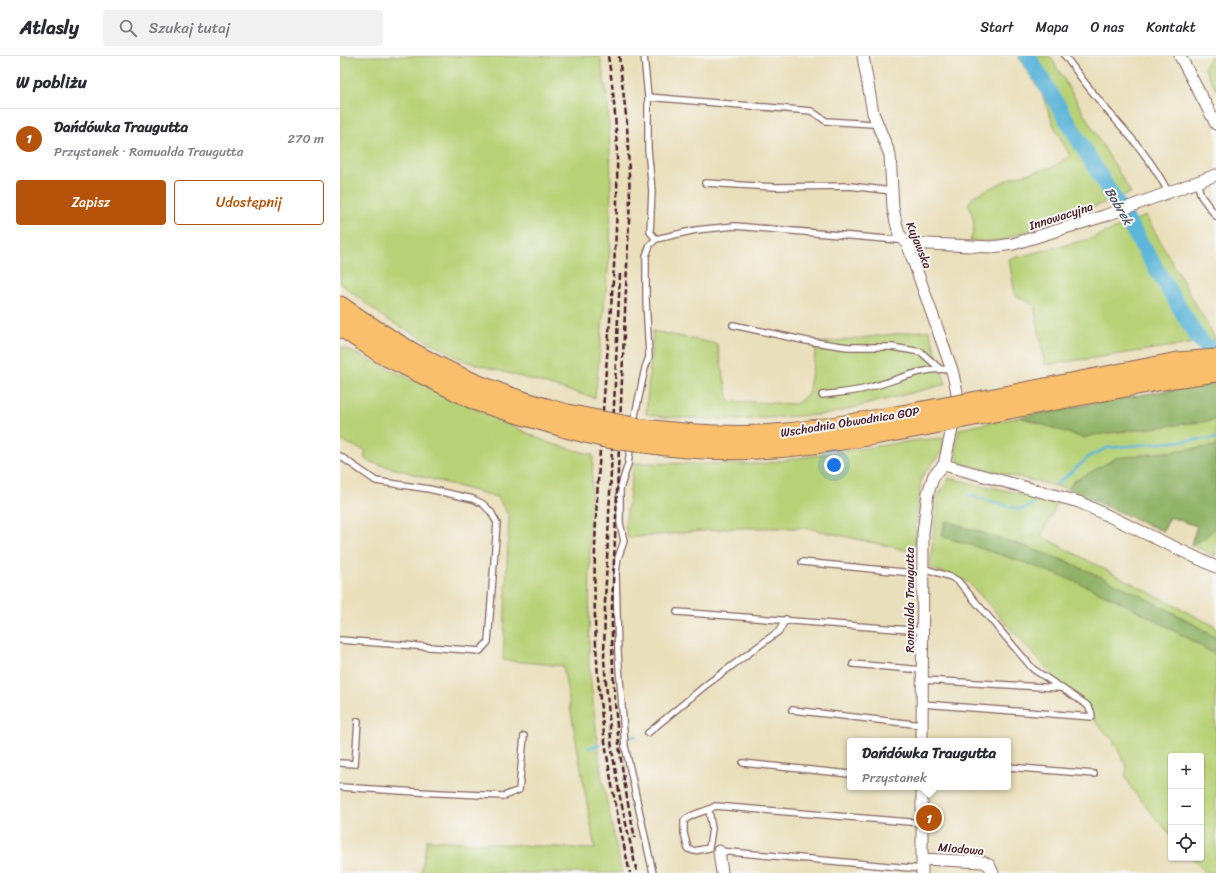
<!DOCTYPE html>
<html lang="pl">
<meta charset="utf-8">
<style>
body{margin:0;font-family:Sriracha,sans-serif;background:#f2f2f3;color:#2b2b33}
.controls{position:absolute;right:12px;bottom:12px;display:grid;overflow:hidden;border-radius:4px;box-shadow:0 1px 3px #0004}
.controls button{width:36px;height:36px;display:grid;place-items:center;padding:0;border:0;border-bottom:1px solid #e1e1e2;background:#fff;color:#2b2b33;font:20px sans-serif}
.you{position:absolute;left:494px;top:409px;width:14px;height:14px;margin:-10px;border:3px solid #fff;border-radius:50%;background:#1a73e8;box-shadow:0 0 0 6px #1a73e833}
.badge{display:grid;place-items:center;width:26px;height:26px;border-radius:50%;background:#b45309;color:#fff;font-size:13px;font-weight:700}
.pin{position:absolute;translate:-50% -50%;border:2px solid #fff;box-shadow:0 1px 4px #0006}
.popup{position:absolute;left:507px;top:682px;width:164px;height:52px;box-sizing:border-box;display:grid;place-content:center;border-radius:4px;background:#fff;filter:drop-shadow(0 1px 3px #0005);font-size:13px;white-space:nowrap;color:#7c7c81}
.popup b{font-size:15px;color:#2b2b33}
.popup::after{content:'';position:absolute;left:50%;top:100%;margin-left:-8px;border:8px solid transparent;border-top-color:#fff}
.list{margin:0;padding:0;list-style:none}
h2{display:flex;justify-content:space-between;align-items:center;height:52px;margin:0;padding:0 16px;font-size:17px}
h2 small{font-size:13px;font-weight:400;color:#7c7c81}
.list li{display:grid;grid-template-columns:26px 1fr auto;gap:12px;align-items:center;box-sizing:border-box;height:60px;padding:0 16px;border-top:1px solid #e1e1e2}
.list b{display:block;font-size:15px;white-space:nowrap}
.list p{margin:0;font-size:13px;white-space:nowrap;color:#7c7c81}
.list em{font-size:13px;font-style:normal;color:#7c7c81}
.actions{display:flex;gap:8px;padding:12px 16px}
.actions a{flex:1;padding:9px 0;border:1px solid #b45309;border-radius:4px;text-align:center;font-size:14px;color:#b45309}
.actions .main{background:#b45309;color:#fff}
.icon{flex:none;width:22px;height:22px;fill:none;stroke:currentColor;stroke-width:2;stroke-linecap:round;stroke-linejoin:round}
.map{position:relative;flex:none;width:876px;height:817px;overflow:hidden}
header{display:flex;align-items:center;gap:24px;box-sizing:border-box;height:56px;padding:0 20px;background:#fff;border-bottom:1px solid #e1e1e2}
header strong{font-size:19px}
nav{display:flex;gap:22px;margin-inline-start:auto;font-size:14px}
.search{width:280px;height:36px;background:#f2f2f3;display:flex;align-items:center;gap:10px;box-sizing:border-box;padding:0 14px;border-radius:4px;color:#7c7c81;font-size:15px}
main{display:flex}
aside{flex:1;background:#fff}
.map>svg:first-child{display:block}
.green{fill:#b7d176;stroke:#807850}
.forest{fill:#91b367;stroke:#6e6949}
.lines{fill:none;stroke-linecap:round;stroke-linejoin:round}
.stream{stroke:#5db6da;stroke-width:2.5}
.river{stroke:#5db6da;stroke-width:16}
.lane-casing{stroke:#82625d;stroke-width:8}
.street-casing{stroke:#82625d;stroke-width:13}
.highway-casing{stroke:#82625d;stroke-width:21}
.lane{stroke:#fff;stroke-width:5.5}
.street{stroke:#fff;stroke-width:11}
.highway{stroke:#f9bf6d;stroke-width:19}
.rail{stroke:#4a1f2b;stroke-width:2.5;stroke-dasharray:6 3;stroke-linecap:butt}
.highway-bridge-casing{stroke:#82625d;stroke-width:21;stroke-linecap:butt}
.highway-bridge{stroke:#f9bf6d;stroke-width:19}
.labels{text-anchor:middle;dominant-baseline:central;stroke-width:4;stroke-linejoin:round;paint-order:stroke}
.street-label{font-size:12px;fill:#4a1f2b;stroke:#f6f6f2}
.water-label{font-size:13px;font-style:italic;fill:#515468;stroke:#f6f6f2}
</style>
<header>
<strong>Atlasly</strong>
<div class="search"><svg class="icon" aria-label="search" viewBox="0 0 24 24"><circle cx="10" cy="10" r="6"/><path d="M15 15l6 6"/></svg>Szukaj tutaj</div>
<nav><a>Start</a><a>Mapa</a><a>O nas</a><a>Kontakt</a></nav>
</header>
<main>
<aside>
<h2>W pobliżu<small></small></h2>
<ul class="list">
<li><span class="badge">1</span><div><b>Dańdówka Traugutta</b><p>Przystanek · Romualda Traugutta</p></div><em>270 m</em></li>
</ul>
<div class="actions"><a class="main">Zapisz</a><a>Udostępnij</a></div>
</aside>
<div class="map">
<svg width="876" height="817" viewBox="0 0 876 817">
<rect width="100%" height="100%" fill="#f6f6f2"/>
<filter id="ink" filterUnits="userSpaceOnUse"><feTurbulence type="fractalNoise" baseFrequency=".025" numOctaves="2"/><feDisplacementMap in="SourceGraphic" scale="8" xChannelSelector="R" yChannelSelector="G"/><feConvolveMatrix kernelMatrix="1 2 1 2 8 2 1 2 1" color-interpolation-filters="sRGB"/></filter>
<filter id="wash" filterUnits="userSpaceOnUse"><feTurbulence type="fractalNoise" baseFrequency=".012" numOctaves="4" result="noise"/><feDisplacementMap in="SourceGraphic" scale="16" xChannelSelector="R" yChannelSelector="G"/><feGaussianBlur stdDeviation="0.9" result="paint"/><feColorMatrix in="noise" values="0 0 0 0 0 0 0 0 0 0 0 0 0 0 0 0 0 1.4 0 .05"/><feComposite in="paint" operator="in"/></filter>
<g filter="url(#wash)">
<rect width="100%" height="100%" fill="#eadfbb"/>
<path class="green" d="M 0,0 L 260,0 L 268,46 L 271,125 L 270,194 L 255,342 L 125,305 L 46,263 L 0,227 Z
M 678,0 L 710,0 L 791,137 L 660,185 L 630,185 C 636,173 634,159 628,148 L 634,140 L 671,122 L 715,110 L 730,100 L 713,68 L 702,38 Z
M 871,0 L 876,0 L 876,34 L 864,11 Z
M 806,160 L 876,284 L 705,309 L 694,248 L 675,239 L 669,203 L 750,183 Z
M 589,274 L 606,328 L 490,358 L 398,364 L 323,361 L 306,358 L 313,275 L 377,288 L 389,345 L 456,348 L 468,338 L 477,287 Z
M 0,290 L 209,387 L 253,399 L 250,467 L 249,609 L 261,718 L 282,817 L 81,817 L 87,784 L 255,793 L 223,610 L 163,604 L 169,460 L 157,441 L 30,406 L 24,402 L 26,395 L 0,384 Z
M 876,326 L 876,500 L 851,489 L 857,470 L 830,461 L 823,475 L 728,433 L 623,408 C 611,401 617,385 619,373 L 748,348 Z
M 603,382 L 603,394 L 581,422 L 574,496 L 467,472 L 393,472 L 288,482 L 285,471 L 294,407 L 419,408 L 578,384 Z
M 609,422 L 718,446 L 701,480 L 876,571 L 876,582 L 844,562 L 724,504 L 605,465 L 602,480 C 647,494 692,507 735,525 C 784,546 831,572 876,599 L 876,817 L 866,817 L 852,802 L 861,802 L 861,700 L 831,700 L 831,779 L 807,752 L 792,733 L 785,719 L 787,712 L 774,686 L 628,526 L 590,512 L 597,442 Z"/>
<path class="forest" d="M 876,326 L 876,364 L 754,379 L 743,382 L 680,361 Z
M 876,390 L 876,470 L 864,483 L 851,489 L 857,470 L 830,461 L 823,475 L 728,433 L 733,426 L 776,402 Z
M 606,465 C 645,478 685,489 724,505 C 776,526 828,552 876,582 L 876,599 C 831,572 783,545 734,525 C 691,508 646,494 602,480 Z"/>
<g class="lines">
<path class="stream" d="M 716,429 L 750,400 L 767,392 L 876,382
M 628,439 L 678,453 L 685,452 L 697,446
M 289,681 L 296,680
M 248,692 L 260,689"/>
<path class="river" d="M 688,0 L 858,282 L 867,291 L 876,295"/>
</g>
</g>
<g filter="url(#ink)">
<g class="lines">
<defs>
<path id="lane" d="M 304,0 L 308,41 L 308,93 L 312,135 L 310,176 L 316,183
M 725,0 C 738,18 752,36 766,53 C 789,79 813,105 828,136
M 308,41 L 471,55 L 486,65 L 532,68 L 537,67
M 857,126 L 861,140 L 876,160
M 365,127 L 435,131 L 510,130 L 552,135
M 393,269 L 467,285 L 508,291 L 552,291 L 581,296 L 599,312
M 482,339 C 497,337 513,336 528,332 C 556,325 583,310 612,314
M 293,369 L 305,312 L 309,301 L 306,243 L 306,200 L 310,189 L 316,183 L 356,174 L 395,170 L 558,184 L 564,186
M 291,387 L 288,408 L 280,433 L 280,467 L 284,485 L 278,502 L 276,516 L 278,597 L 285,690 L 313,817
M 0,400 L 36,425 L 89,433 L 133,443 L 143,448 L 151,456 L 157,467 L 148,586 L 140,595 L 0,584
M 462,506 L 583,518
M 337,556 L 583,575
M 513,608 L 583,614
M 583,624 L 720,632
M 583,648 L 752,661 L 751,655 L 747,649 L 693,613 L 618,525 L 611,521 L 583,512
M 452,654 L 582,669
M 308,677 L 366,629 L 439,575 L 446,563
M 0,707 L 15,708 L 18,665
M 403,707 L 510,718
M 668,711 L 754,718
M 0,731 L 77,736 L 164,740 L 179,734 L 184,680
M 369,754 L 372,773 L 369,792 L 354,795 L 348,793 L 344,777 L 344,765 C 353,756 365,757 375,750 L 582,767
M 379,795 L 582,813"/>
<path id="street" d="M 523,0 L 533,57 L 550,99 L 553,152 L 555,162 L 559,178 L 567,187 L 612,314 L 617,336 L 615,359 L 604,409
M 840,0 L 876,68
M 567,187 L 652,191 L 673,188 L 764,160 L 876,119
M 604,409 L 739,446 L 876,511
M 582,685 L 583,477 L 588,437 L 594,419 L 604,409
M 582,731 L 582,817
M 379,795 L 382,817
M 582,803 L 643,806 L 649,809 L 653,817"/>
<path id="highway" d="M 0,250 C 49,284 100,316 157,336 C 179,345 203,351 227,358
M 0,270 L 42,298 L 139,346 L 226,372
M 670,339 L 838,306 L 876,303
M 669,353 L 834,322 L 876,316
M 304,373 C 352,379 400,382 447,377 C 493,372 538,363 583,355
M 304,387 C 400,403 489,388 584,370"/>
</defs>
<use href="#lane" class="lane-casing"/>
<use href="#street" class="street-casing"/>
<use href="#highway" class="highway-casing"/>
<use href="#lane" class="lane"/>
<use href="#street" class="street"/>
<use href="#highway" class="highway"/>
<path class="rail" d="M 268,0 C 287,114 272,227 264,341 C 257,429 251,518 257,605 C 261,677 274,747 290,817
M 279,0 L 287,68 L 290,142 L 272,550 C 271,629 278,705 295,782
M 280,218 L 265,547 L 264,604 L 272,694 L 280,741 L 297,817"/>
<defs>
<path id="highway-bridge" d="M 583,355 L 670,339
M 227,358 L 304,373
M 584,370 L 669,353
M 226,372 L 266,382 L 304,387"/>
</defs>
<use href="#highway-bridge" class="highway-bridge-casing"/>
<use href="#highway-bridge" class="highway-bridge"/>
</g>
</g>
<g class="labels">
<g class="street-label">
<text transform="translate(721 160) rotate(-18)">Innowacyjna</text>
<text transform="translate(579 189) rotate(68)">Kujawska</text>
<text transform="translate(510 366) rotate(-9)">Wschodnia Obwodnica GOP</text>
<text transform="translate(570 544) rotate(-90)">Romualda Traugutta</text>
<text transform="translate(621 793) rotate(5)">Miodowa</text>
</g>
<g class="water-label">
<text transform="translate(779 150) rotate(59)">Bobrek</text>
</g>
</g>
</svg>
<div class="controls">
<button>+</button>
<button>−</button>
<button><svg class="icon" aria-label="locate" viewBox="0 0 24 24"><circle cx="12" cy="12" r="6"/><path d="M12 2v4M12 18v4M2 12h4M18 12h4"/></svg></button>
</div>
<div class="you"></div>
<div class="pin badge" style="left:589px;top:762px">1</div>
<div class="popup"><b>Dańdówka Traugutta</b>Przystanek</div>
</div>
</main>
